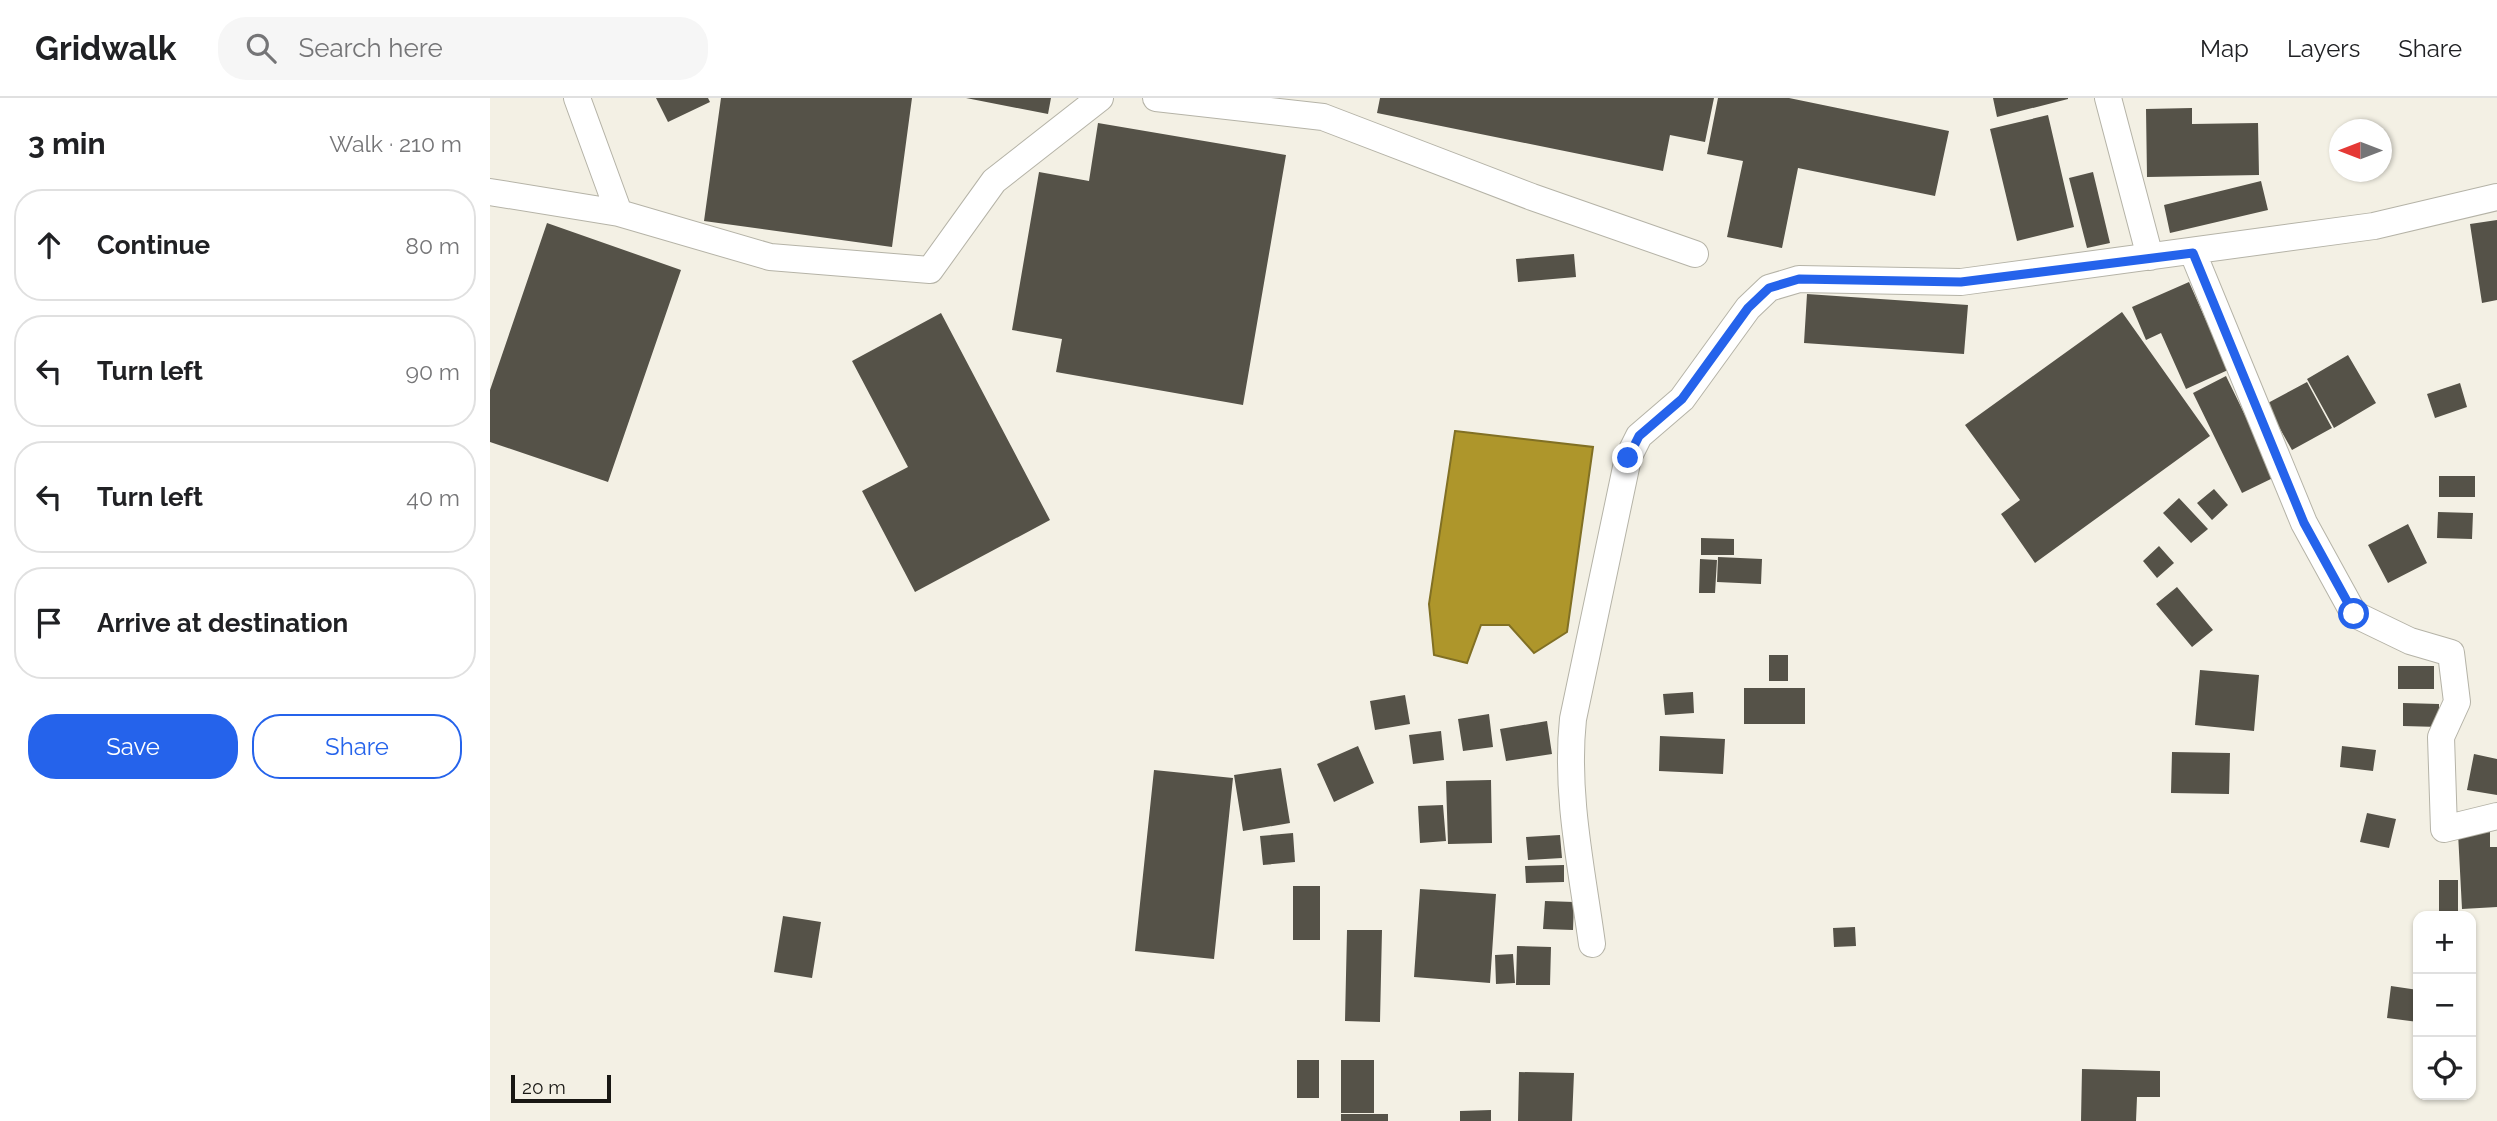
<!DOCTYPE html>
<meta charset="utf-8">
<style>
body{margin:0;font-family:Raleway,sans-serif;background:#f6f6f6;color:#202124}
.controls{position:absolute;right:21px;bottom:21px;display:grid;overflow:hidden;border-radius:14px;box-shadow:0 2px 5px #0004}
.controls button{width:63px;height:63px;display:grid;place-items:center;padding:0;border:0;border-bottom:2px solid #e0e0e0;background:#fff;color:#202124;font:35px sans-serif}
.compass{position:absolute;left:1839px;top:21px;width:63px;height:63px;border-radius:50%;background:#fff;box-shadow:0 2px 5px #0004;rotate:270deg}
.scale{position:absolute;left:21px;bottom:18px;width:100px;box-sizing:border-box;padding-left:7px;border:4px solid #181713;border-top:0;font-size:19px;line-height:24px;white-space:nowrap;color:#181713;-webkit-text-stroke:5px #f3f0e4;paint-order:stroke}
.stop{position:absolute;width:21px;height:21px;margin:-16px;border:5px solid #2563eb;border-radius:50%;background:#fff}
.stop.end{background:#2563eb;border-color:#fff;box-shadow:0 2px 7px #0008}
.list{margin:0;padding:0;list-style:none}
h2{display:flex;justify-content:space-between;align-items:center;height:91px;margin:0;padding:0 28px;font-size:30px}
h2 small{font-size:23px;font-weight:400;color:#757577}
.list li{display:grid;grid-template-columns:46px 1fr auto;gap:21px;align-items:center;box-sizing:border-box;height:112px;margin:0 14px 14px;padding:0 14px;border:2px solid #e0e0e0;border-radius:28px}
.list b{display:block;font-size:26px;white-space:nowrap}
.list em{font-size:23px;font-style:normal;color:#757577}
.actions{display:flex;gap:14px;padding:21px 28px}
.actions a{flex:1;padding:16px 0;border:2px solid #2563eb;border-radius:28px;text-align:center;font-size:24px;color:#2563eb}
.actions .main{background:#2563eb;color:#fff}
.icon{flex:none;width:38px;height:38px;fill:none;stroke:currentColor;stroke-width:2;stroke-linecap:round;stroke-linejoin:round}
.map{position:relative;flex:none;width:2007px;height:1023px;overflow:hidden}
header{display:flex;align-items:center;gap:42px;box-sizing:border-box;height:98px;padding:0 35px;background:#fff;border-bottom:2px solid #e0e0e0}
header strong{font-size:33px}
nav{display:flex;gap:38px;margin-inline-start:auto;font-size:24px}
.search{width:490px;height:63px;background:#f6f6f6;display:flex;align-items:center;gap:18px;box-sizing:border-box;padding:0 24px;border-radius:28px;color:#757577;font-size:26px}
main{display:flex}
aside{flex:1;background:#fff}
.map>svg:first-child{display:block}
.water{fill:#ae962b;stroke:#817024;stroke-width:2}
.building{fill:#555248}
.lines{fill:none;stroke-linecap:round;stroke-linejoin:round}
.street-casing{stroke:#b5b3a7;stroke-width:28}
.street{stroke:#fff;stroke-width:26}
.route{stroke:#2563eb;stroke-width:9}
</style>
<header>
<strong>Gridwalk</strong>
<div class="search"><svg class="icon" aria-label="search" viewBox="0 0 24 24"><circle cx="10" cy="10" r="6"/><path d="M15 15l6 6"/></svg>Search here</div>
<nav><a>Map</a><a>Layers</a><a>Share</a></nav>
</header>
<main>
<aside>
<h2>3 min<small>Walk · 210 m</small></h2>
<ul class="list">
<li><svg class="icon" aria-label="ahead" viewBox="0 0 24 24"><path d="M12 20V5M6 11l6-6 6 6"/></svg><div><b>Continue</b></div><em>80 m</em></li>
<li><svg class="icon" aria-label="left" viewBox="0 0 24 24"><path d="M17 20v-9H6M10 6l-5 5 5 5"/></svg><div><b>Turn left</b></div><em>90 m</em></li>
<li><svg class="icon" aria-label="left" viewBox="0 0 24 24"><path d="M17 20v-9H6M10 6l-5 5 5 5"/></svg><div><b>Turn left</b></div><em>40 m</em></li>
<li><svg class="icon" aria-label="arrive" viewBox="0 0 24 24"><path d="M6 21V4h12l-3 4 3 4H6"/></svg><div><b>Arrive at destination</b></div></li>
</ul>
<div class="actions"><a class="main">Save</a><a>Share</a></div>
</aside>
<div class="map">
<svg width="2007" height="1023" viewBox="0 0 2007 1023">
<rect width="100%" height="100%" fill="#f3f0e4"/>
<path class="water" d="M 965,333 L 1103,349 L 1077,534 L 1044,555 L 1019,527 L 991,527 L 977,565 L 944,557 L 939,506 Z"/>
<path class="building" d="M 166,0 L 218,0 L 220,4 L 178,24 Z
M 231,0 L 422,0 L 402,149 L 214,123 Z
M 476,0 L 561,0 L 558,16 Z
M 890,0 L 1224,0 L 1215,44 L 1180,37 L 1173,73 L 887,15 Z
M 1228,0 L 1299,0 L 1459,33 L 1445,98 L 1308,70 L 1292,150 L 1237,139 L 1253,63 L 1217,56 Z
M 1503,0 L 1578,0 L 1578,1 L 1507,19 Z
M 1702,10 L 1702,26 L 1768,25 L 1769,77 L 1657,79 L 1656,11 Z
M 1558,17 L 1584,129 L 1527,143 L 1500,31 Z
M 608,25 L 796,57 L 753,307 L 566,274 L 572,241 L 522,232 L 549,74 L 599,83 Z
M 1603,74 L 1620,145 L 1597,150 L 1579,80 Z
M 1771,83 L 1778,112 L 1680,135 L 1674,107 Z
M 2007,122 L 2007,202 L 1992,205 L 1980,126 Z
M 57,125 L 191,172 L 118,384 L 0,344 L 0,292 Z
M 1084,156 L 1086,179 L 1028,184 L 1026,161 Z
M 1699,184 L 1738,272 L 1696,291 L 1671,235 L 1656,242 L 1642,209 Z
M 1317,196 L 1478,207 L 1474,256 L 1314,245 Z
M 1632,214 L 1720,338 L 1545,465 L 1511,416 L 1530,402 L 1475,327 Z
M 451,215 L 560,422 L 425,494 L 372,393 L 418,369 L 362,263 Z
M 1858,257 L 1886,305 L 1844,330 L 1817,281 Z
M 1736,278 L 1785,379 L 1752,395 L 1703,295 Z
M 1817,284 L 1842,330 L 1802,352 L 1776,306 Z
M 1970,285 L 1977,309 L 1945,320 L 1937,296 Z
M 1949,378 L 1985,378 L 1985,399 L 1949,399 Z
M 1724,391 L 1738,407 L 1722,422 L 1707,405 Z
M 1689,400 L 1718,431 L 1701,445 L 1673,415 Z
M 1948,414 L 1983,415 L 1982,441 L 1947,440 Z
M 1918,426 L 1937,465 L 1898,485 L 1878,447 Z
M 1211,440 L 1244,441 L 1244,457 L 1211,457 Z
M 1669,448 L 1684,465 L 1667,480 L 1653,463 Z
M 1228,459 L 1272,461 L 1271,486 L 1227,484 Z
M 1210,461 L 1227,462 L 1225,495 L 1209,495 Z
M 1687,489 L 1723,532 L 1702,549 L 1666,506 Z
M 1279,557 L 1298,557 L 1298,583 L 1279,583 Z
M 1908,568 L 1944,568 L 1944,591 L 1908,591 Z
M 1710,572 L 1769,577 L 1764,633 L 1705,627 Z
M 1254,590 L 1315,590 L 1315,626 L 1254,626 Z
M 1203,594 L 1204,615 L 1175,617 L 1173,596 Z
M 915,597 L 920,626 L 885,632 L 880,603 Z
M 1913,605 L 1949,606 L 1949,629 L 1913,628 Z
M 999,616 L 1003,649 L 973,653 L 968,621 Z
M 1057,623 L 1062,656 L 1016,663 L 1010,631 Z
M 951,633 L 954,662 L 923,666 L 919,637 Z
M 1170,638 L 1235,641 L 1233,676 L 1169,673 Z
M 868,648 L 884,685 L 844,704 L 827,666 Z
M 1852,648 L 1886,652 L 1883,673 L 1850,669 Z
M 1682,654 L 1740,655 L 1739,696 L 1681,695 Z
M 1984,656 L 2007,661 L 2007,697 L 1977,692 Z
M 791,670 L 800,725 L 753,733 L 744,677 Z
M 664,672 L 743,680 L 724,861 L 645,853 Z
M 1001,682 L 1002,745 L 958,746 L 956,683 Z
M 953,707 L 956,743 L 930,745 L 928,708 Z
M 1877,715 L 1906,721 L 1899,750 L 1870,744 Z
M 2000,733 L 2000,749 L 2007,749 L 2007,809 L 1972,811 L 1968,735 Z
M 803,735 L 805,764 L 773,767 L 770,738 Z
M 1070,737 L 1072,760 L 1038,762 L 1036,739 Z
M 1074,767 L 1074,784 L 1036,785 L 1035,768 Z
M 1949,782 L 1968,782 L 1968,814 L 1949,814 Z
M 803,788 L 830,788 L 830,842 L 803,842 Z
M 930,791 L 1006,796 L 1000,885 L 924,879 Z
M 1055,803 L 1084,804 L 1083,832 L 1053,831 Z
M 293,818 L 331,824 L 322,880 L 284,874 Z
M 1365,829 L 1366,848 L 1344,849 L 1343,830 Z
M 857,832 L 892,832 L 890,924 L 855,923 Z
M 1027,848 L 1061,849 L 1060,887 L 1026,887 Z
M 1023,856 L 1025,885 L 1006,886 L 1005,857 Z
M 1901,888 L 1928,892 L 1928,924 L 1897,920 Z
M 807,962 L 829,962 L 829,1000 L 807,1000 Z
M 851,962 L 884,962 L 884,1015 L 851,1015 Z
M 1592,971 L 1670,973 L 1670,999 L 1647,999 L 1646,1023 L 1591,1023 Z
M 1029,974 L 1084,975 L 1082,1023 L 1028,1023 Z
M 1001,1012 L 1001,1023 L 970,1023 L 970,1013 Z
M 851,1016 L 898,1016 L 898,1023 L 851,1023 Z"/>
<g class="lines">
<defs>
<path id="street" d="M 87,0 L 129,115
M 666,0 L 833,19 L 1042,99 L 1205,156
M 1618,0 L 1660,159
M 0,94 L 129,115 L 280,159 L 440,172 L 504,83 L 610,0
M 1703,155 L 1814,425 L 1864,516 L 1920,543 L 1961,555 L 1967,604 L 1951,639 L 1954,731 L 2007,718
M 1102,846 C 1092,772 1075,696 1083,621 L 1138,360 L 1149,338 L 1192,301 L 1258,210 L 1279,190 L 1309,181 L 1471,184 L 1884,128 L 2007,99"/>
</defs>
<use href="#street" class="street-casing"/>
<use href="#street" class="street"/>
</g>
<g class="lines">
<path class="route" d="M 1138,360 L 1149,338 L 1192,301 L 1258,210 L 1279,190 L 1309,181 L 1471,184 L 1703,155 L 1814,425 L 1864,516"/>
</g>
</svg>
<div class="controls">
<button>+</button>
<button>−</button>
<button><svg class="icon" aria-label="locate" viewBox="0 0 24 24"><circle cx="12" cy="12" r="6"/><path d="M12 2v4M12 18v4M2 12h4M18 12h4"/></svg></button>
</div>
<svg class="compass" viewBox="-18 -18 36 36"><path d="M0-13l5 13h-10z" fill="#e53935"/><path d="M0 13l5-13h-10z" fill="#757577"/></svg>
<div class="scale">20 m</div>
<div class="stop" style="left:1864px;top:516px"></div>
<div class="stop end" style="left:1138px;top:360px"></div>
</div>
</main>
